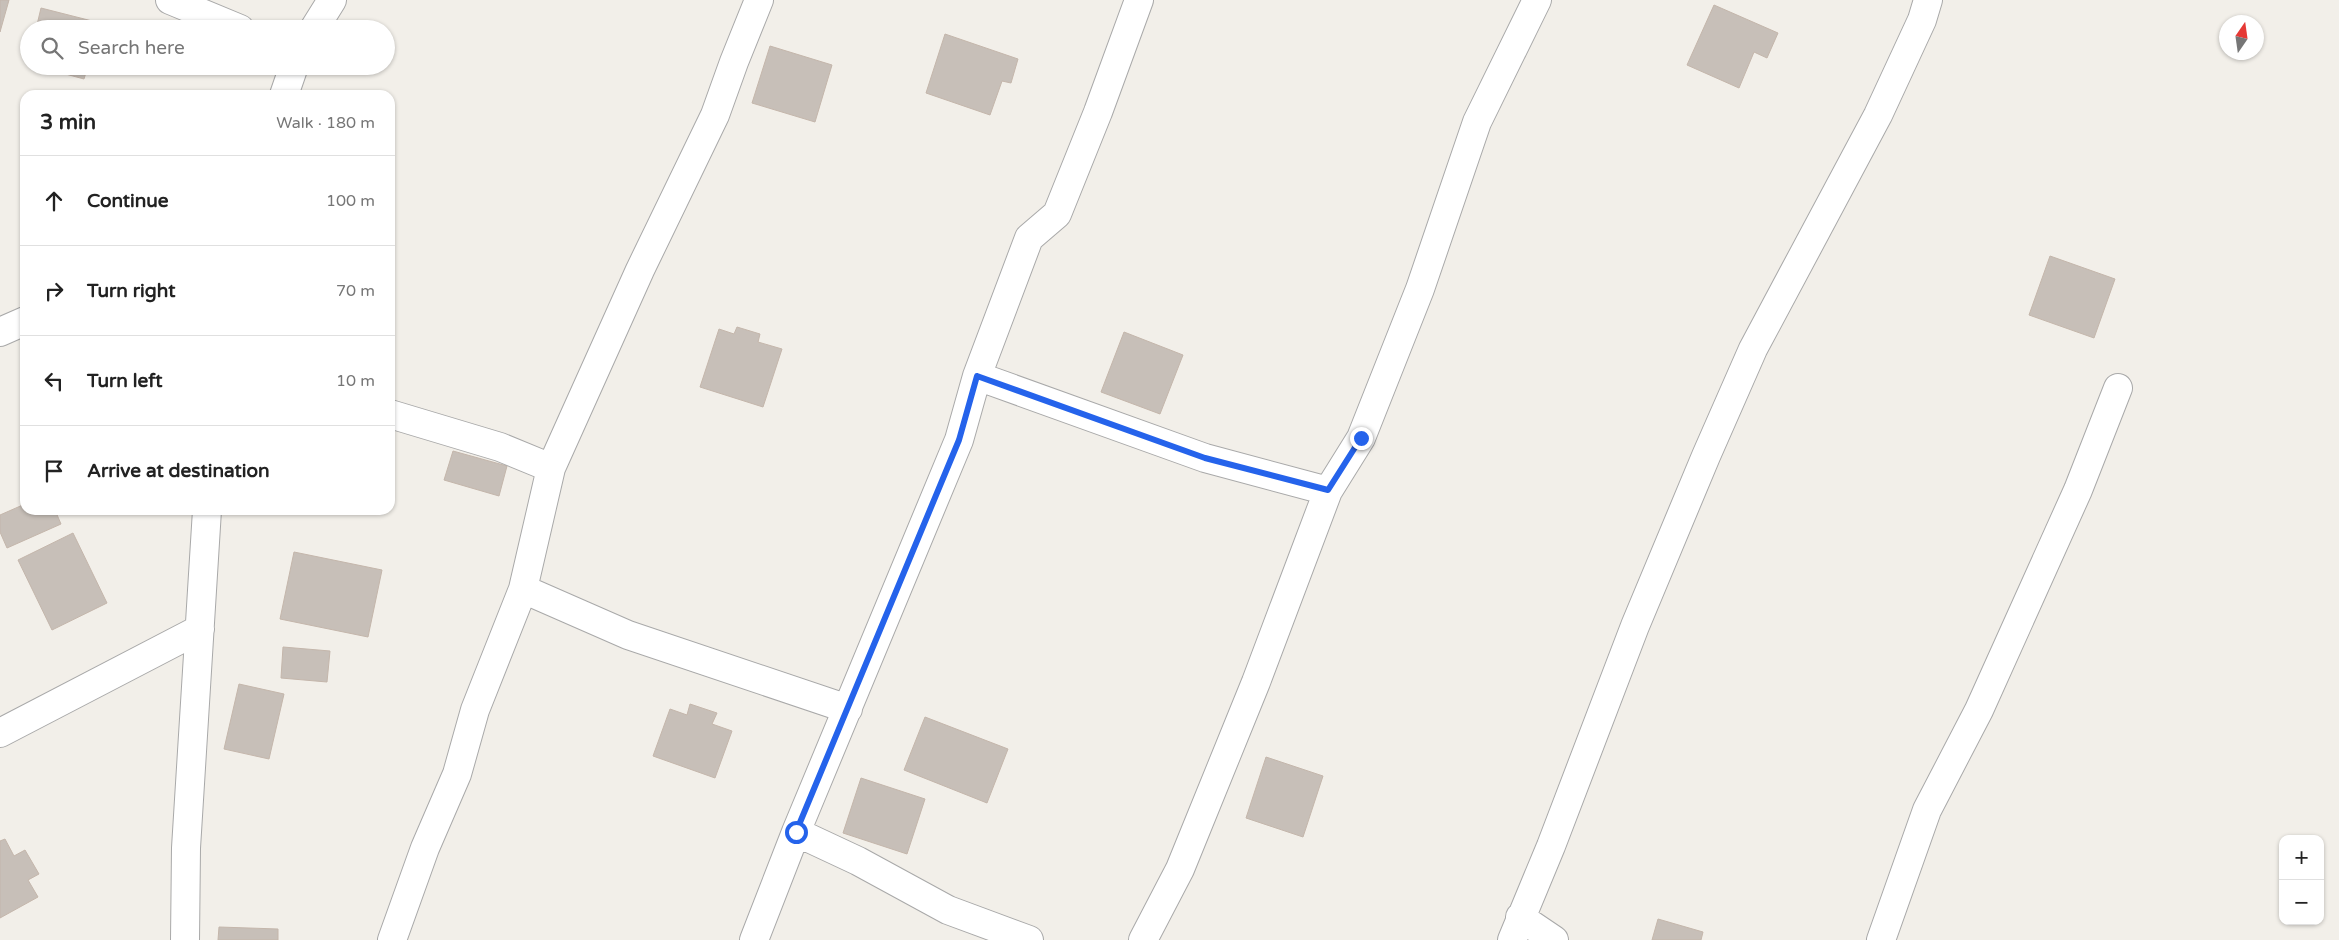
<!DOCTYPE html>
<meta charset="utf-8">
<style>
body{margin:0;font-family:"Varela Round",sans-serif;background:#f6f6f6;color:#222}
.controls{position:absolute;right:15px;bottom:15px;display:grid;overflow:hidden;border-radius:10px;box-shadow:0 1px 4px #0004}
.controls button{width:45px;height:45px;display:grid;place-items:center;padding:0;border:0;border-bottom:1px solid #e0e0e0;background:#fff;color:#222;font:25px sans-serif}
.compass{position:absolute;left:2219px;top:15px;width:45px;height:45px;border-radius:50%;background:#fff;box-shadow:0 1px 4px #0004;rotate:13deg}
.stop{position:absolute;width:15px;height:15px;margin:-11px;border:4px solid #2563eb;border-radius:50%;background:#fff}
.stop.end{background:#2563eb;border-color:#fff;box-shadow:0 1px 5px #0008}
.list{margin:0;padding:0;list-style:none}
h2{display:flex;justify-content:space-between;align-items:center;height:65px;margin:0;padding:0 20px;font-size:21px}
h2 small{font-size:16px;font-weight:400;color:#767676}
.list li{display:grid;grid-template-columns:32px 1fr auto;gap:15px;align-items:center;box-sizing:border-box;height:90px;padding:0 20px;border-top:1px solid #e0e0e0}
.list b{display:block;font-size:19px;white-space:nowrap}
.list em{font-size:16px;font-style:normal;color:#767676}
.icon{flex:none;width:28px;height:28px;fill:none;stroke:currentColor;stroke-width:2;stroke-linecap:round;stroke-linejoin:round}
.map{position:relative;flex:none;width:2339px;height:940px;overflow:hidden}
.search{position:absolute;background:#fff;box-shadow:0 1px 4px #0004;left:20px;top:20px;width:375px;height:55px;display:flex;align-items:center;gap:12px;box-sizing:border-box;padding:0 18px;border-radius:28px;color:#767676;font-size:19px}
.panel{position:absolute;background:#fff;box-shadow:0 1px 4px #0004;left:20px;top:90px;width:375px;height:425px;border-radius:15px}
.map>svg:first-child{display:block}
.building{fill:#c7bfb8;stroke:#c4b6ab}
.lines{fill:none;stroke-linecap:round;stroke-linejoin:round}
.minor-casing{stroke:#a9a9a9;stroke-width:30}
.minor{stroke:#fff;stroke-width:28}
.route{stroke:#2563eb;stroke-width:6}
</style>
<div class="map">
<svg width="2339" height="940" viewBox="0 0 2339 940">
<rect width="100%" height="100%" fill="#f2efe9"/>
<path class="building" d="M 0,0 L 9,0 L 0,32 Z
M 1714,5 L 1778,33 L 1767,58 L 1754,52 L 1739,88 L 1687,65 Z
M 41,8 L 100,23 L 98,29 L 36,29 Z
M 945,34 L 1018,59 L 1011,83 L 1002,81 L 990,115 L 926,93 Z
M 770,46 L 832,65 L 815,122 L 752,103 Z
M 36,66 L 88,66 L 84,79 Z
M 2050,256 L 2115,279 L 2094,338 L 2029,315 Z
M 737,327 L 760,334 L 758,342 L 782,349 L 763,407 L 700,387 L 719,329 L 734,334 Z
M 1124,332 L 1183,355 L 1160,414 L 1101,392 Z
M 453,451 L 507,466 L 499,496 L 444,480 Z
M 25,504 L 25,510 L 55,510 L 61,524 L 7,548 L 0,532 L 0,515 Z
M 73,533 L 107,603 L 52,630 L 18,560 Z
M 294,552 L 382,570 L 368,637 L 280,619 Z
M 283,647 L 330,651 L 327,682 L 281,678 Z
M 239,684 L 284,694 L 269,759 L 224,749 Z
M 690,704 L 717,713 L 712,724 L 732,731 L 715,778 L 653,756 L 670,709 L 687,715 Z
M 925,717 L 1008,749 L 987,803 L 904,770 Z
M 1266,757 L 1323,776 L 1303,837 L 1246,818 Z
M 861,778 L 925,799 L 907,854 L 843,833 Z
M 5,839 L 14,856 L 25,850 L 39,874 L 28,880 L 38,897 L 0,918 L 0,841 Z
M 1658,919 L 1703,932 L 1701,940 L 1652,940 Z
M 219,927 L 278,929 L 278,940 L 218,940 Z"/>
<g class="lines">
<defs>
<path id="minor" d="M 170,0 L 240,29
M 314,29 L 332,0
M 284,95 L 294,66
M 0,332 L 25,321
M 977,376 L 1205,458 L 1328,491
M 390,414 L 500,447 L 551,468
M 523,589 L 628,635 L 848,709
M 0,733 L 200,629
M 796,832 L 858,861 L 948,910 L 1029,940
M 1520,917 L 1554,940
M 185,940 L 186,848 L 207,510
M 392,940 L 425,848 L 457,774 L 475,710 L 523,589 L 551,468 L 640,270 L 715,115 L 734,62 L 759,0
M 754,940 L 796,832 L 959,440 L 977,376 L 1029,238 L 1057,214 L 1098,112 L 1139,0
M 1143,940 L 1180,869 L 1256,682 L 1328,491 L 1361,438 L 1420,289 L 1477,122 L 1537,0
M 1512,940 L 1551,846 L 1635,626 L 1706,456 L 1753,349 L 1878,115 L 1922,20 L 1928,0
M 1881,940 L 1927,810 L 1979,710 L 2078,490 L 2118,388"/>
</defs>
<use href="#minor" class="minor-casing"/>
<use href="#minor" class="minor"/>
</g>
<g class="lines">
<path class="route" d="M 796,832 L 959,440 L 977,376 L 1205,458 L 1328,490 L 1361,438"/>
</g>
</svg>
<div class="controls">
<button>+</button>
<button>−</button>
</div>
<svg class="compass" viewBox="-18 -18 36 36"><path d="M0-13l5 13h-10z" fill="#e53935"/><path d="M0 13l5-13h-10z" fill="#767676"/></svg>
<div class="stop" style="left:796px;top:832px"></div>
<div class="stop end" style="left:1361px;top:438px"></div>
<div class="search"><svg class="icon" aria-label="search" viewBox="0 0 24 24"><circle cx="10" cy="10" r="6"/><path d="M15 15l6 6"/></svg>Search here</div>
<section class="panel">
<h2>3 min<small>Walk · 180 m</small></h2>
<ul class="list">
<li><svg class="icon" aria-label="ahead" viewBox="0 0 24 24"><path d="M12 20V5M6 11l6-6 6 6"/></svg><div><b>Continue</b></div><em>100 m</em></li>
<li><svg class="icon" aria-label="right" viewBox="0 0 24 24"><path d="M7 20v-9h11M14 6l5 5-5 5"/></svg><div><b>Turn right</b></div><em>70 m</em></li>
<li><svg class="icon" aria-label="left" viewBox="0 0 24 24"><path d="M17 20v-9H6M10 6l-5 5 5 5"/></svg><div><b>Turn left</b></div><em>10 m</em></li>
<li><svg class="icon" aria-label="arrive" viewBox="0 0 24 24"><path d="M6 21V4h12l-3 4 3 4H6"/></svg><div><b>Arrive at destination</b></div></li>
</ul>
</section>
</div>
